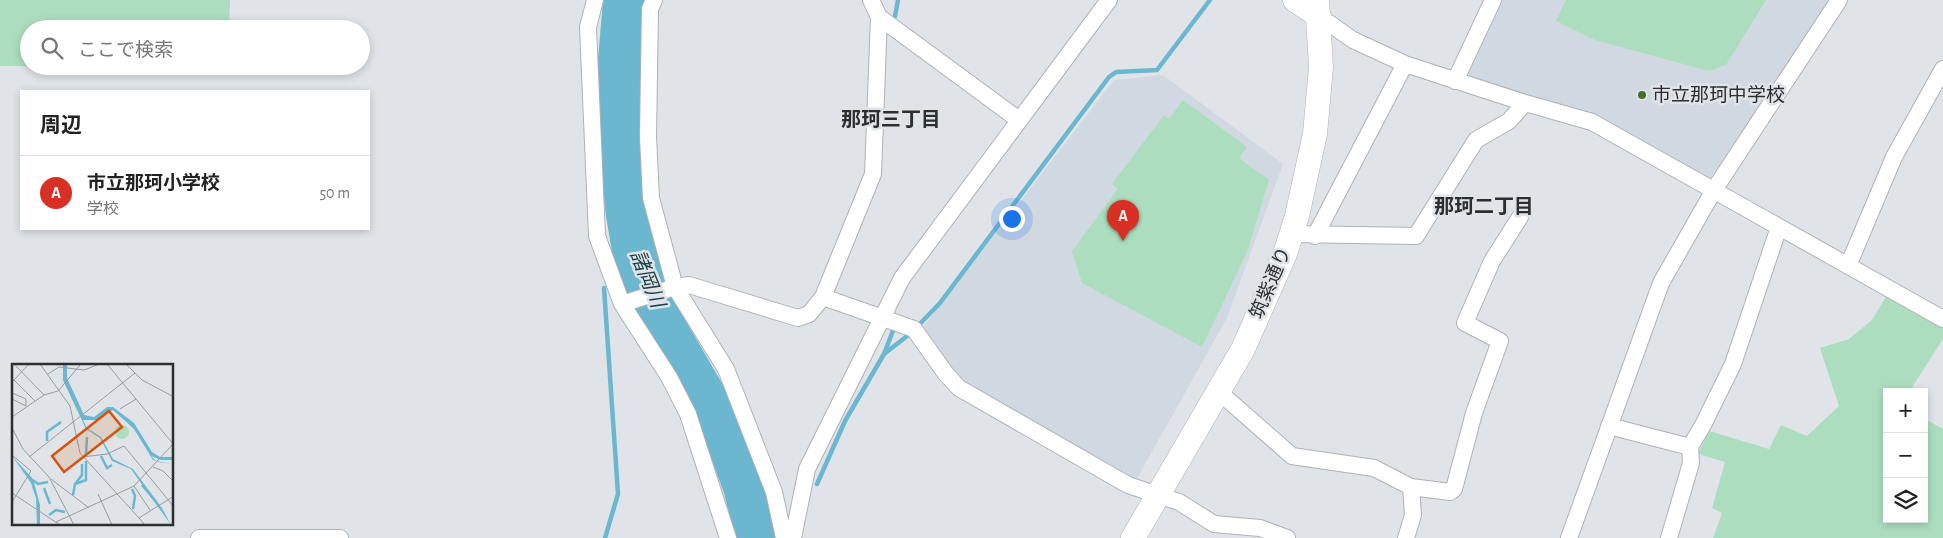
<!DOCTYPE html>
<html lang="ja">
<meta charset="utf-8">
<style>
body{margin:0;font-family:"Alegreya Sans","Noto Sans JP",sans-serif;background:#f2f2f2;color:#222}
.controls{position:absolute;right:15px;bottom:15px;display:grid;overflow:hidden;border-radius:0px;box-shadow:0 2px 8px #0003}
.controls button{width:45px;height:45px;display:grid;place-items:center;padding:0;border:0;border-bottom:1px solid #e0e0e0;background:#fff;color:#222;font:25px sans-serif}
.you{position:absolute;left:1011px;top:218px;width:18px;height:18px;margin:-12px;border:4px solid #fff;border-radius:50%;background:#1a73e8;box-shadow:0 0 0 8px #1a73e833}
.badge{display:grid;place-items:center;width:32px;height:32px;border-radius:50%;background:#d93025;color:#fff;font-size:16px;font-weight:700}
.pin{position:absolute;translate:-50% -41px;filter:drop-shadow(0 1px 2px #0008)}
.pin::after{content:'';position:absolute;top:26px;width:18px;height:15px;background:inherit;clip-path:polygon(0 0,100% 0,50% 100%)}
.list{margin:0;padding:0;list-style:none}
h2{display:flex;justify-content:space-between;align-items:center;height:65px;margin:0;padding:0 20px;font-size:21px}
h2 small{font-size:16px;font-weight:400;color:#767676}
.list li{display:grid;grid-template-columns:32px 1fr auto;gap:15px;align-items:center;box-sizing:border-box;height:75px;padding:0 20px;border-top:1px solid #e0e0e0}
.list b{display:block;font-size:19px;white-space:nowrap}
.list p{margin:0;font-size:16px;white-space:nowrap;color:#767676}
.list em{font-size:16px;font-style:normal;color:#767676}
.icon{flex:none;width:28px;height:28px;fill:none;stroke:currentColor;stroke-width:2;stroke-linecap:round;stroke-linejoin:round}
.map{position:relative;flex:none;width:1943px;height:538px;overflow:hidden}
.search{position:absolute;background:#fff;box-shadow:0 2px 8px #0003;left:20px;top:20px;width:350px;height:55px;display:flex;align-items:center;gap:12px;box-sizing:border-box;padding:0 18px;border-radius:28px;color:#767676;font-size:19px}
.panel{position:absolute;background:#fff;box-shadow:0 2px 8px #0003;left:20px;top:90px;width:350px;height:140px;border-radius:0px}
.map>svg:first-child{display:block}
.built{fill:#d0d8e2}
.green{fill:#adddbf}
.water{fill:#6bb7cf}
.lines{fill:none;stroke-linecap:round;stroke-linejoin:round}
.stream{stroke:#6bb7cf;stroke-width:4.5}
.street-casing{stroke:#aeb1b6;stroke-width:18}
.secondary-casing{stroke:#aeb1b6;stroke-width:25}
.street{stroke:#fff;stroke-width:16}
.secondary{stroke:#fff;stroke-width:24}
.poi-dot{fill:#476f2a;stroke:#e0e4e8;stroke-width:2}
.labels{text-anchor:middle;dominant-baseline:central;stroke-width:5;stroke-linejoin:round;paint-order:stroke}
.poi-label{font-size:19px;fill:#2c2e2f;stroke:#e0e4e8;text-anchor:start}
.street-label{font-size:19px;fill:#2c2e2f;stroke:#e0e4e8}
.neighbourhood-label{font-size:20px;font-weight:bold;fill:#2c2e2f;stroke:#e0e4e8}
.water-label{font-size:20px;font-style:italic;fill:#1d404b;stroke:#e0e4e8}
.inset-river{fill:none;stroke:#6bb7cf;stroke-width:2.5}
.inset-road{fill:none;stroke:#989b9e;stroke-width:1}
.view{fill:#d55510;fill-opacity:0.15;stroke:#d55510;stroke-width:2.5}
.inset-edge{fill:none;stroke:#2c2e2f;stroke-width:2.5}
</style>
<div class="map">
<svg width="1943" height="538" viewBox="0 0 1943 538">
<rect width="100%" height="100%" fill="#e0e4e8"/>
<path class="built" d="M 1501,0 L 1831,0 L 1710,179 L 1616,130 L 1461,78 Z
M 1163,75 L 1283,164 L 1227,318 L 1135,482 L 961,383 L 921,330 L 1114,80 Z"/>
<path class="green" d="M 0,0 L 230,0 L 229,29 L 29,29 L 29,66 L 33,66 L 0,66 Z
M 1566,0 L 1766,0 L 1726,65 L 1709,71 L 1595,40 L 1556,21 Z
M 1183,100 L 1247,147 L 1239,158 L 1269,180 L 1247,252 L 1202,347 L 1082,283 L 1072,251 L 1118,189 L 1112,184 L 1164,115 L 1169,119 Z
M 1886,297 L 1943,328 L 1943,339 L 1909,392 L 1887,392 L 1887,519 L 1924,519 L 1924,419 L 1927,420 L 1943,429 L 1943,538 L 1713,538 L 1722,513 L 1712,508 L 1725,462 L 1698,454 L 1709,431 L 1769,449 L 1781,425 L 1807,436 L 1839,406 L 1820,348 L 1849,339 L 1872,320 Z"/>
<path class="water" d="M 603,0 L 648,0 L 645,8 L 641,49 L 641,129 L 676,304 L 730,397 L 764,480 L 779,538 L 735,538 L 724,493 L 692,407 L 634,318 L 615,270 L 606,216 L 597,134 L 598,59 Z"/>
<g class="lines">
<path class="stream" d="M 895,16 L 898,0
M 604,288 L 618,494 L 605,538
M 884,354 L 911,333 L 940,303 L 1109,77 L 1116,72 L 1157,70 L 1210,0
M 817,484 L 845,421 L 884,354 L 894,328"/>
<defs>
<path id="street" d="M 595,0 L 588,27 L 597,236 L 622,304 L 669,377 L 688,414 L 728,538
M 654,0 L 650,9 L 648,137 L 651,198 L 675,287 L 726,369 L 774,492 L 784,538
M 1319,16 L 1353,40 L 1405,64 L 1525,103 L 1592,122 L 1943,319
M 879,17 L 1019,120
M 1455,81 L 1493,0
M 1291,234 L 1416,236 L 1476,140 L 1509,121 L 1525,103
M 1315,236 L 1405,64
M 1848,266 L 1894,157 L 1943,69
M 823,297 L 873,174 L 879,17 L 871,0
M 622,304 L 675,287 L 689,285 L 798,318 L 809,314 L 823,297 L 914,329 L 946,374 L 959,388 L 1128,485 L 1179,502 L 1214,524 L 1260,528 L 1287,538
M 1219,392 L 1292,456 L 1374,468 L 1411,487 L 1450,492 L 1454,489 L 1474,413 L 1500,341 L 1465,323 L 1492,261 L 1520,217
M 1609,426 L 1690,447 L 1703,425 L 1733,364 L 1779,227
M 199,538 L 340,538
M 793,538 L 807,469 L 902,278 L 1109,0
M 1406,538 L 1413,515 L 1411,487
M 1569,538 L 1661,283 L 1714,190 L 1839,0
M 1669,538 L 1691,463 L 1690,447"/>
<path id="secondary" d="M 1295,0 L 1319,16
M 1133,538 L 1243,349 L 1285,254 L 1297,216 L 1315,134 L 1321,67 L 1317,0"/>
</defs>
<use href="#street" class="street-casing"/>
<use href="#secondary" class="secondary-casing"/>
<use href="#street" class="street"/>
<use href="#secondary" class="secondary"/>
</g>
<circle class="poi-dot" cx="1642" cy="95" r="5"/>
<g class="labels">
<g class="poi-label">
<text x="1652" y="95">市立那珂中学校</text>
</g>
<g class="street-label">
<text transform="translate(1271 283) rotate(-67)">筑紫通り</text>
</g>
<g class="neighbourhood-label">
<text x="891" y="120">那珂三丁目</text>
<text x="1484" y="207">那珂二丁目</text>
</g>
<g class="water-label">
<text transform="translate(647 279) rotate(68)">諸岡川</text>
</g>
</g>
<g transform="translate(12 364)">
<rect width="161" height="161" fill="#e0e4e8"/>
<path d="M103 68a7 7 0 1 1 14 0a7 7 0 1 1-14 0Z" fill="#adddbf"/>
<path d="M 51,0 L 55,0 L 55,14 L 72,51 L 82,53 L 95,43 L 101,43 L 122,59 L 140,88 L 148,93 L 161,93 L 161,96 L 149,96 L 139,92 L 144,97 L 161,100 L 146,98 L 141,96 L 122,65 L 101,46 L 84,56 L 71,56 L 75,64 L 89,73 L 101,95 L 121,105 L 150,144 L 159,161 L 119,105 L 100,97 L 88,74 L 74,65 L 51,16 ZM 0,92 L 21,115 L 28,141 L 28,161 L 25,161 L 24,134 L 19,119 Z" fill="#6bb7cf"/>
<path class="inset-river" d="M 35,77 L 35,68 L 49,58M 74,91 L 75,73M 89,92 L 95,104 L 100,101M 21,116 L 26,120 L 36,118M 63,120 L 70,111 L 70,100M 130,121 L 145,139M 32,124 L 38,140M 120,125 L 123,132 L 121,145M 61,131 L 63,120 L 74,116 L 74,97M 37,151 L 44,146 L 53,148"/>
<path class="inset-road" d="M 2,0 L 32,31M 28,0 L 58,42 L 68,89 L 127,154M 95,0 L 162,81M 114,0 L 130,16 L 162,33M 36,10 L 47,3 L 72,6 L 85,1M 2,16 L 23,37M 0,18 L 17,0M 0,29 L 14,35 L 14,42M 0,35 L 14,42M 108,45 L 124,35M 0,53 L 32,31 L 46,27 L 69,0M 0,64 L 11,85 L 37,113 L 62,161M 0,91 L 19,107 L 0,138M 17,93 L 123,9M 70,93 L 95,90 L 112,82 L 162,143M 141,103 L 151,107 L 160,116M 39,115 L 77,144M 122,122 L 138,146M 0,129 L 48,161M 86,130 L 100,161M 44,158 L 122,122 L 161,80M 133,161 L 127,154 L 162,132"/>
<path class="view" d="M 97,47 L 110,63 L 52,108 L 40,92 Z"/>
<rect width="161" height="161" class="inset-edge"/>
</g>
</svg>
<div class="controls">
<button>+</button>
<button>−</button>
<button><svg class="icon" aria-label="layers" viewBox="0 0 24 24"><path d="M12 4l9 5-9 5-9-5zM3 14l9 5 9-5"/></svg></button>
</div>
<div class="you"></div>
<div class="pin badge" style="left:1123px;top:241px">A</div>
<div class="search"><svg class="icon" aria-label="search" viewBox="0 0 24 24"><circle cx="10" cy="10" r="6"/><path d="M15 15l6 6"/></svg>ここで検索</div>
<section class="panel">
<h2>周辺<small></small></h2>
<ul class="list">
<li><span class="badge">A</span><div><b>市立那珂小学校</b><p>学校</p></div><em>50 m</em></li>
</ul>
</section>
</div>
